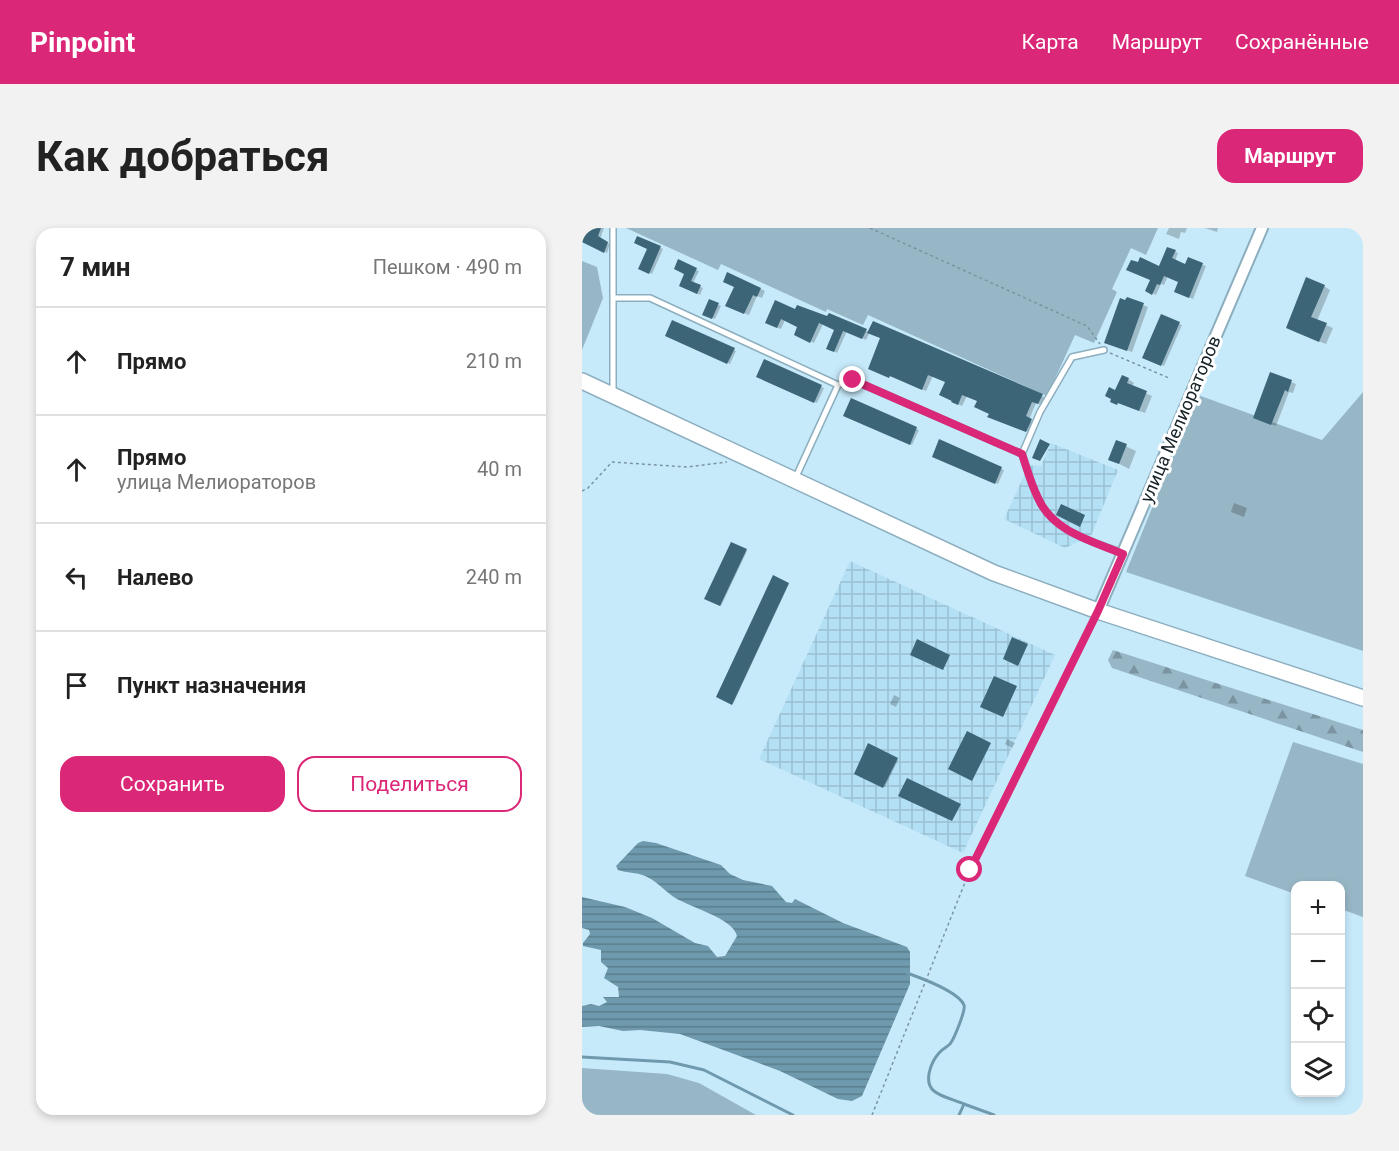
<!DOCTYPE html>
<html lang="ru">
<meta charset="utf-8">
<style>
body{margin:0;font-family:Roboto,sans-serif;background:#f2f2f2;color:#222}
.controls{position:absolute;right:18px;bottom:18px;display:grid;overflow:hidden;border-radius:12px;box-shadow:0 3px 9px #0003}
.controls button{width:54px;height:54px;display:grid;place-items:center;padding:0;border:0;border-bottom:2px solid #e0e0e0;background:#fff;color:#222;font:30px sans-serif}
.stop{position:absolute;width:18px;height:18px;margin:-14px;border:4px solid #db2777;border-radius:50%;background:#fff}
.stop.end{background:#db2777;border-color:#fff;box-shadow:0 2px 6px #0008}
.list{margin:0;padding:0;list-style:none}
h2{display:flex;justify-content:space-between;align-items:center;height:78px;margin:0;padding:0 24px;font-size:26px}
h2 small{font-size:20px;font-weight:400;color:#767676}
.list li{display:grid;grid-template-columns:39px 1fr auto;gap:18px;align-items:center;box-sizing:border-box;height:108px;padding:0 24px;border-top:2px solid #e0e0e0}
.list b{display:block;font-size:22px;white-space:nowrap}
.list p{margin:0;font-size:20px;white-space:nowrap;color:#767676}
.list em{font-size:20px;font-style:normal;color:#767676}
.actions{display:flex;gap:12px;padding:18px 24px}
.actions a{flex:1;padding:14px 0;border:2px solid #db2777;border-radius:18px;text-align:center;font-size:21px;color:#db2777}
.actions .main{background:#db2777;color:#fff}
.icon{flex:none;width:33px;height:33px;fill:none;stroke:currentColor;stroke-width:2;stroke-linecap:round;stroke-linejoin:round}
.map{position:relative;flex:none;width:781px;height:887px;overflow:hidden;border-radius:18px}
header{display:flex;align-items:center;gap:36px;box-sizing:border-box;height:84px;padding:0 30px;background:#db2777;color:#fff}
header strong{font-size:28px}
nav{display:flex;gap:33px;margin-inline-start:auto;font-size:21px}
.intro{display:flex;align-items:center;justify-content:space-between;box-sizing:border-box;height:144px;padding:0 36px}
h1{margin:0;font-size:42px}
.button{padding:15px 27px;border-radius:18px;background:#db2777;color:#fff;font-size:21px;font-weight:700}
main{display:flex;gap:36px;padding:0 36px}
aside{flex:1;background:#fff;border-radius:18px;box-shadow:0 3px 9px #0003}
.map>svg:first-child{display:block}
.industrial{fill:url(#industrial-grid)}
.forest{fill:url(#forest-firs)}
.green{fill:#98b7c6}
.water{fill:url(#water-rules)}
.shadow{fill:#0003}
.lines{fill:none;stroke-linecap:round;stroke-linejoin:round}
.stream{stroke:#6f9aad;stroke-width:3}
.building{fill:#3c6577}
.lane-casing{stroke:#8caebe;stroke-width:8}
.street-casing{stroke:#8caebe;stroke-width:14}
.secondary-casing{stroke:#8caebe;stroke-width:18}
.path{stroke:#7a94a0;stroke-width:1.5;stroke-dasharray:3 3;stroke-linecap:butt}
.lane{stroke:#fff;stroke-width:5}
.street{stroke:#fff;stroke-width:10}
.secondary{stroke:#fff;stroke-width:15}
.route{stroke:#db2777;stroke-width:8}
.labels{text-anchor:middle;dominant-baseline:central;stroke-width:6;stroke-linejoin:round;paint-order:stroke}
.street-label{font-size:18px;fill:#152228;stroke:#fff}
</style>
<header>
<strong>Pinpoint</strong>
<nav><a>Карта</a><a>Маршрут</a><a>Сохранённые</a></nav>
</header>
<div class="intro"><h1>Как добраться</h1><a class="button">Маршрут</a></div>
<main>
<aside>
<h2>7 мин<small>Пешком · 490 m</small></h2>
<ul class="list">
<li><svg class="icon" aria-label="ahead" viewBox="0 0 24 24"><path d="M12 20V5M6 11l6-6 6 6"/></svg><div><b>Прямо</b></div><em>210 m</em></li>
<li><svg class="icon" aria-label="ahead" viewBox="0 0 24 24"><path d="M12 20V5M6 11l6-6 6 6"/></svg><div><b>Прямо</b><p>улица Мелиораторов</p></div><em>40 m</em></li>
<li><svg class="icon" aria-label="left" viewBox="0 0 24 24"><path d="M17 20v-9H6M10 6l-5 5 5 5"/></svg><div><b>Налево</b></div><em>240 m</em></li>
<li><svg class="icon" aria-label="arrive" viewBox="0 0 24 24"><path d="M6 21V4h12l-3 4 3 4H6"/></svg><div><b>Пункт назначения</b></div></li>
</ul>
<div class="actions"><a class="main">Сохранить</a><a>Поделиться</a></div>
</aside>
<div class="map">
<svg width="781" height="887" viewBox="0 0 781 887">
<defs>
<pattern id="industrial-grid" width="8" height="8" patternUnits="userSpaceOnUse" patternTransform="scale(1.5)"><rect width="8" height="8" fill="#b4e0f5"/><path d="M0 4h8M4 0v8" fill="none" stroke="#9ac0d2"/></pattern>
<pattern id="forest-firs" width="22" height="20" patternUnits="userSpaceOnUse" patternTransform="scale(1.5)"><rect width="22" height="20" fill="#98b7c6"/><path d="M5 1l3.5 6h-7zM16 11l3.5 6h-7z" fill="#7b94a1"/></pattern>
<pattern id="water-rules" width="6" height="5" patternUnits="userSpaceOnUse" patternTransform="scale(1.5)"><rect width="6" height="5" fill="#6f9aad"/><path d="M0 2.5h6" fill="none" stroke="#5a7d8d"/></pattern>
</defs>
<rect width="100%" height="100%" fill="#c7eafb"/>
<path class="industrial" d="M 469,215 L 536,242 L 509,308 L 483,320 L 422,291 L 447,237 L 459,238 Z
M 268,333 L 473,427 L 381,625 L 177,531 Z"/>
<path class="forest" d="M 531,422 L 781,502 L 781,524 L 530,440 L 526,432 Z"/>
<path class="green" d="M 44,0 L 576,0 L 564,27 L 549,20 L 530,61 L 535,64 L 512,115 L 493,107 L 465,168 L 286,87 L 281,97 L 245,81 L 244,84 L 139,36 L 136,42 Z
M 0,33 L 15,39 L 21,70 L 0,122 Z
M 781,164 L 781,423 L 544,344 L 616,167 L 740,212 Z
M 711,514 L 781,536 L 781,689 L 759,681 L 758,658 L 714,658 L 713,666 L 663,648 Z
M 0,840 L 85,846 L 117,855 L 174,887 L 0,887 Z"/>
<path class="water" d="M 61,613 L 74,615 L 139,637 L 148,646 L 161,652 L 190,658 L 204,674 L 210,675 L 213,671 L 261,695 L 325,719 L 328,724 L 328,756 L 280,868 L 270,873 L 256,871 L 198,843 L 98,806 L 58,802 L 41,803 L 17,798 L 0,799 L 0,778 L 9,776 L 17,778 L 25,774 L 21,769 L 37,769 L 36,759 L 22,750 L 26,740 L 19,734 L 19,722 L 1,718 L 1,715 L 8,706 L 7,702 L 0,700 L 0,669 L 43,679 L 70,690 L 113,715 L 126,718 L 135,729 L 143,728 L 155,708 C 151,689 104,679 89,667 C 80,660 73,652 63,648 C 54,644 45,645 36,642 L 34,638 L 56,615 Z"/>
<path class="shadow" d="M 0,0 L 22,0 L 18,11 L 28,16 L 25,25 L 0,14 Z
M 587,0 L 605,0 L 603,5 L 599,4 L 597,11 L 584,6 Z
M 623,0 L 636,0 L 635,4 Z
M 56,10 L 81,21 L 70,46 L 58,40 L 67,21 Z
M 586,20 L 596,25 L 593,33 L 604,38 L 607,31 L 624,38 L 611,71 L 597,65 L 598,54 L 586,48 L 582,57 L 579,56 L 574,67 L 565,63 Z
M 97,33 L 117,43 L 111,55 L 121,60 L 118,67 L 99,58 L 104,45 Z
M 146,46 L 183,63 L 180,70 L 175,68 L 167,87 L 149,80 L 153,59 Z
M 742,58 L 748,62 L 735,93 L 751,100 L 744,116 L 711,103 Z
M 546,71 L 566,79 L 550,124 L 528,116 Z
M 128,73 L 139,78 L 133,91 L 122,86 Z
M 194,74 L 214,83 L 215,79 L 246,90 L 248,87 L 287,104 L 292,95 L 464,170 L 461,178 L 454,175 L 447,192 L 453,195 L 449,205 L 407,188 L 408,185 L 394,179 L 396,173 L 385,168 L 380,178 L 371,174 L 359,167 L 365,154 L 351,148 L 344,163 L 288,140 L 299,110 L 288,104 L 284,112 L 265,103 L 255,125 L 246,120 L 254,102 L 241,96 L 232,115 L 213,107 L 217,98 L 203,92 L 199,101 L 188,97 L 185,95 Z
M 580,88 L 600,97 L 582,138 L 562,129 Z
M 91,94 L 154,123 L 148,136 L 85,107 Z
M 182,133 L 242,160 L 235,175 L 176,148 Z
M 689,146 L 714,156 L 711,165 L 707,164 L 694,198 L 677,192 Z
M 546,151 L 552,155 L 550,159 L 570,168 L 563,185 L 530,173 L 534,164 Z
M 269,172 L 337,202 L 330,217 L 265,189 Z
M 358,213 L 422,242 L 416,256 L 352,228 Z
M 535,214 L 554,223 L 547,241 L 528,231 Z
M 652,275 L 665,280 L 662,289 L 649,284 Z
M 150,316 L 165,323 L 139,378 L 124,371 Z
M 192,349 L 207,356 L 151,476 L 136,469 Z
M 312,467 L 318,470 L 314,479 L 308,476 Z
M 425,511 L 433,515 L 430,520 L 423,516 Z
M 287,517 L 316,532 L 303,559 L 273,545 Z"/>
<g class="lines">
<path class="stream" d="M 325,745 C 339,750 376,763 382,777 C 384,782 372,811 368,816 C 365,819 360,821 357,825 C 349,834 341,854 352,863 C 359,869 373,872 382,876
M 0,829 L 88,834 L 122,842 L 211,887
M 377,887 L 382,876 L 412,887"/>
</g>
<path class="building" d="M 0,0 L 19,0 L 16,8 L 26,14 L 22,25 L 0,14 Z
M 55,8 L 79,18 L 67,46 L 56,41 L 65,21 L 52,15 Z
M 585,19 L 594,22 L 590,30 L 603,36 L 606,29 L 621,35 L 607,70 L 592,64 L 596,54 L 582,48 L 578,57 L 575,56 L 570,67 L 563,63 L 568,52 L 544,42 L 549,32 L 556,34 L 558,29 L 577,38 Z
M 96,31 L 115,40 L 109,53 L 119,57 L 115,66 L 97,58 L 102,46 L 92,41 Z
M 145,44 L 179,60 L 175,69 L 171,67 L 162,86 L 143,78 L 152,59 L 141,54 Z
M 724,49 L 743,57 L 729,89 L 745,95 L 737,114 L 704,100 Z
M 545,69 L 562,75 L 545,123 L 522,115 L 538,70 L 543,72 Z
M 127,71 L 137,75 L 130,91 L 120,87 Z
M 193,72 L 213,81 L 215,77 L 245,88 L 247,85 L 285,101 L 280,111 L 261,103 L 252,124 L 244,121 L 252,102 L 237,95 L 228,115 L 212,107 L 215,99 L 199,91 L 195,100 L 183,95 Z
M 579,86 L 598,94 L 579,138 L 560,130 Z
M 90,92 L 153,120 L 145,136 L 83,108 Z
M 291,93 L 461,166 L 456,176 L 450,174 L 444,188 L 450,191 L 444,204 L 405,189 L 407,186 L 392,179 L 395,173 L 380,167 L 376,177 L 369,174 L 370,173 L 357,167 L 363,154 L 346,147 L 340,162 L 308,148 L 307,150 L 286,141 L 298,110 L 285,105 Z
M 182,131 L 240,157 L 232,175 L 174,149 Z
M 688,144 L 710,152 L 706,164 L 703,162 L 689,197 L 671,190 Z
M 540,147 L 547,150 L 545,155 L 565,163 L 557,183 L 536,175 L 535,177 L 528,174 L 529,171 L 523,168 L 527,159 L 533,162 Z
M 269,170 L 335,199 L 328,217 L 261,188 Z
M 357,211 L 420,239 L 413,256 L 350,229 Z
M 458,211 L 468,216 L 458,233 L 450,230 Z
M 534,212 L 545,216 L 537,236 L 526,232 Z
M 479,276 L 503,287 L 498,299 L 474,287 Z
M 149,314 L 165,321 L 138,378 L 122,371 Z
M 191,347 L 207,355 L 150,477 L 134,469 Z
M 430,409 L 446,416 L 436,438 L 421,431 Z
M 335,411 L 368,427 L 361,442 L 328,427 Z
M 412,448 L 435,458 L 421,489 L 398,479 Z
M 385,503 L 409,515 L 390,553 L 366,541 Z
M 286,515 L 316,530 L 301,560 L 272,546 Z
M 325,550 L 379,576 L 370,593 L 316,568 Z"/>
<g class="lines">
<defs>
<path id="lane" d="M 31,0 L 31,166
M 32,70 L 68,70 L 256,157 L 271,152 L 440,226 C 445,241 449,256 456,270 C 471,304 509,313 541,325
M 440,226 L 458,184 L 490,129 L 522,122
M 213,251 L 256,157"/>
<path id="street" d="M 516,383 L 680,0"/>
<path id="secondary" d="M 0,153 L 412,345 L 516,383 L 781,470"/>
</defs>
<use href="#lane" class="lane-casing"/>
<use href="#street" class="street-casing"/>
<use href="#secondary" class="secondary-casing"/>
<path class="path" d="M 288,0 L 505,98 L 518,116
M 528,125 L 587,150
M 0,263 L 6,260 L 30,234 L 105,239 L 145,234
M 290,887 L 388,642 L 511,394"/>
<use href="#lane" class="lane"/>
<use href="#street" class="street"/>
<use href="#secondary" class="secondary"/>
</g>
<g class="lines">
<path class="route" d="M 271,152 L 440,226 C 445,241 449,256 456,270 C 471,304 510,313 541,326 L 516,383 L 388,642"/>
</g>
<g class="labels">
<g class="street-label">
<text transform="translate(598 191) rotate(-67)">улица Мелиораторов</text>
</g>
</g>
</svg>
<div class="controls">
<button>+</button>
<button>−</button>
<button><svg class="icon" aria-label="locate" viewBox="0 0 24 24"><circle cx="12" cy="12" r="6"/><path d="M12 2v4M12 18v4M2 12h4M18 12h4"/></svg></button>
<button><svg class="icon" aria-label="layers" viewBox="0 0 24 24"><path d="M12 4l9 5-9 5-9-5zM3 14l9 5 9-5"/></svg></button>
</div>
<div class="stop" style="left:388px;top:642px"></div>
<div class="stop end" style="left:271px;top:152px"></div>
</div>
</main>
